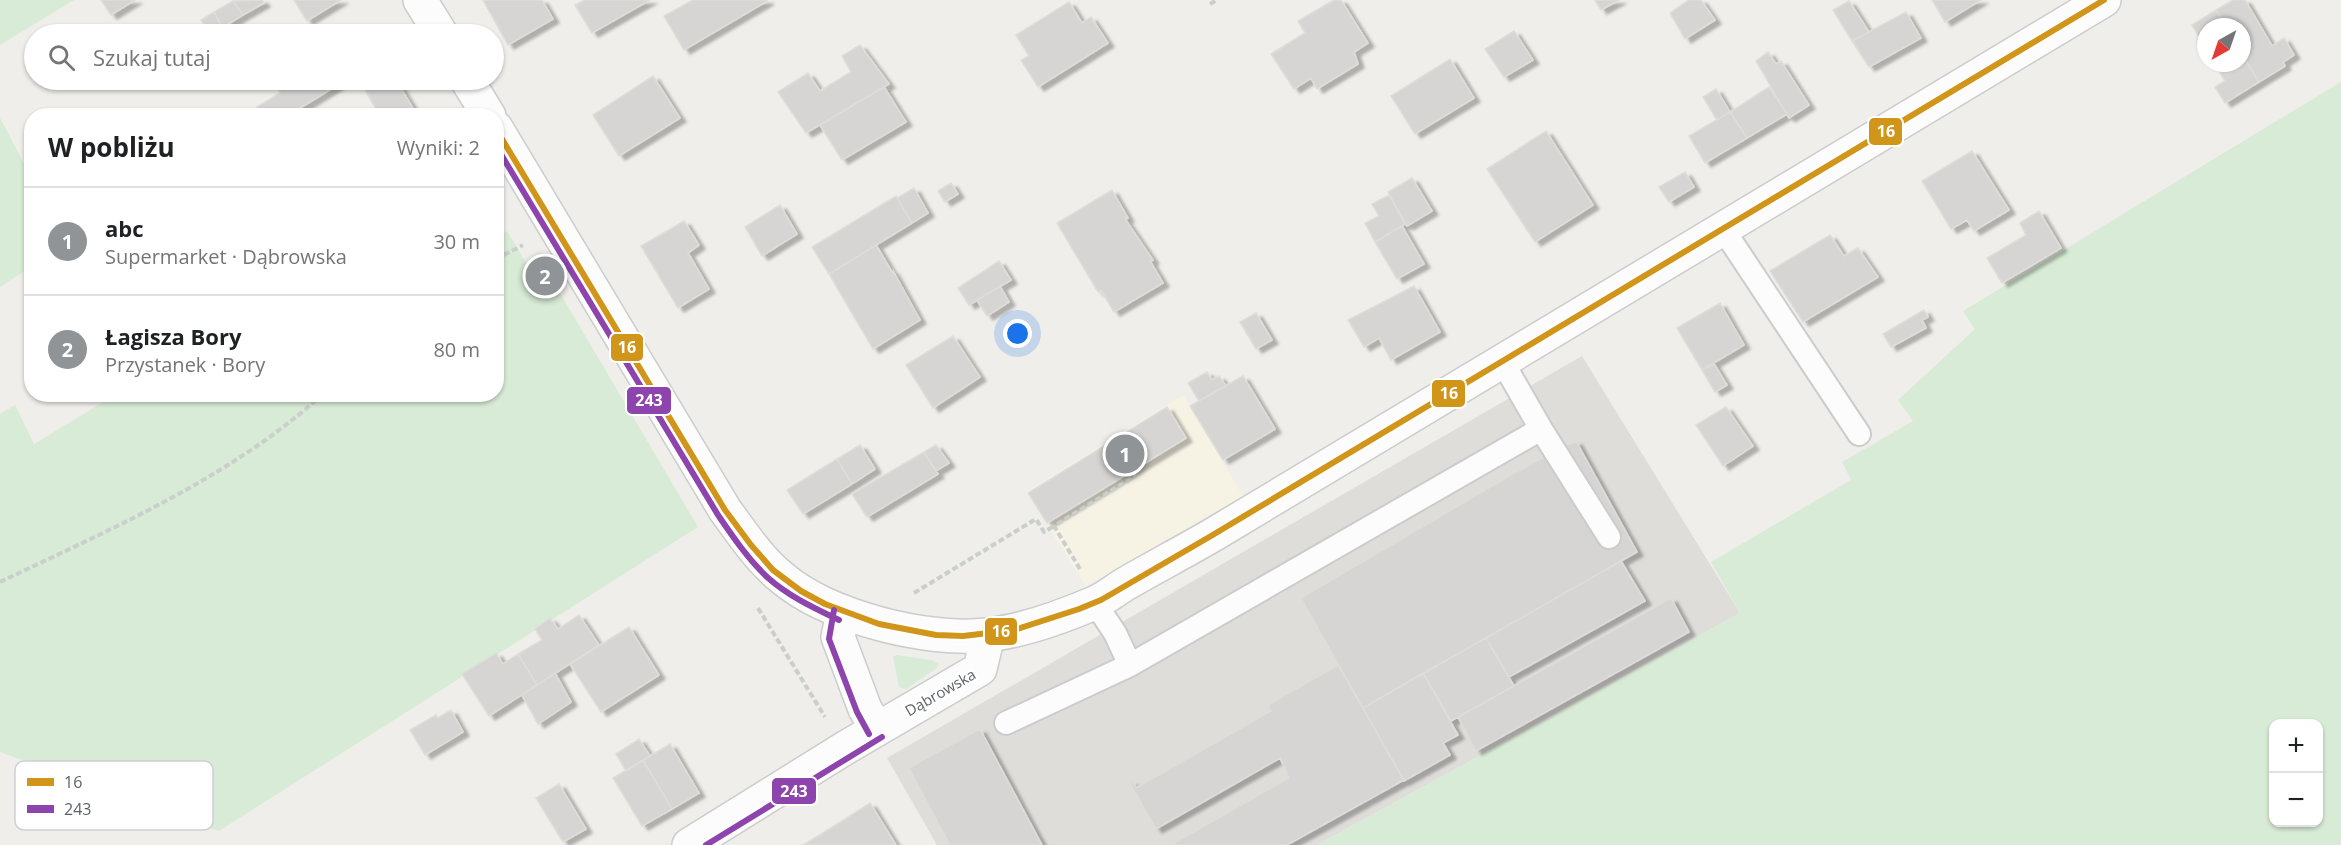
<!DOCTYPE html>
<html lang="pl">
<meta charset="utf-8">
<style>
body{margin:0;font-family:"Open Sans",sans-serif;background:#f2f2f2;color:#202124}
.controls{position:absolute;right:18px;bottom:18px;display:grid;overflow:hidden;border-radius:12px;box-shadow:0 2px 4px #0004}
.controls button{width:54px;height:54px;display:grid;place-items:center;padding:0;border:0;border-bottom:2px solid #e0e0e0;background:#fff;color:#202124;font:30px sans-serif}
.compass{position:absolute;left:2197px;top:18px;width:54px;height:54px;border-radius:50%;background:#fff;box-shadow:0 2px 4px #0004;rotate:220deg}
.you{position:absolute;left:1018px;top:334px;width:21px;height:21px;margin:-15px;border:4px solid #fff;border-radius:50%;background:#1a73e8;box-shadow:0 0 0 9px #1a73e833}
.badge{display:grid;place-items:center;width:39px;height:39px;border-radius:50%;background:#919496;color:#fff;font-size:20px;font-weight:700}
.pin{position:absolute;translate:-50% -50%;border:3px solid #fff;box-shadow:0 2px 6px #0006}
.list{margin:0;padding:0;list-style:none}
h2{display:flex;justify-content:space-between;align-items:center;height:78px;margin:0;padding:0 24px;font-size:26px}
h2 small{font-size:20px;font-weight:400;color:#757577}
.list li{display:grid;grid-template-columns:39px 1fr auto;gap:18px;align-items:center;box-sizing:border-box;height:108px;padding:0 24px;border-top:2px solid #e0e0e0}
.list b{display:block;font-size:22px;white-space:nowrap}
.list p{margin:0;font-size:20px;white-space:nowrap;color:#757577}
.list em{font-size:20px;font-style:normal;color:#757577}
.icon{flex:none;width:33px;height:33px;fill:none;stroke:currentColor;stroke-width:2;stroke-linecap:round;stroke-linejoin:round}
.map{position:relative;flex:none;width:2341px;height:845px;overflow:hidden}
.search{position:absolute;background:#fff;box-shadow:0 2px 4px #0004;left:24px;top:24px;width:480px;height:66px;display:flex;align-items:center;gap:15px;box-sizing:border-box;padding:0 21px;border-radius:33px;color:#757577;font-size:22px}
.panel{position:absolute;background:#fff;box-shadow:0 2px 4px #0004;left:24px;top:108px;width:480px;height:294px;border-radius:24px}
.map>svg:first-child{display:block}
.commercial{fill:#f7f3e4}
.industrial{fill:#dfddda}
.green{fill:#d8ebd6;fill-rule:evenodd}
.building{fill:#d6d5d3;stroke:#deddd9;stroke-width:1.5;filter:url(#shadow)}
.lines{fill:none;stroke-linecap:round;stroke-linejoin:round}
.service-casing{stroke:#cbcccc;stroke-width:26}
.minor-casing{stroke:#cbcccc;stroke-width:36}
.tertiary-casing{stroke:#cbcccc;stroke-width:36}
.path{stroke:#cacfcc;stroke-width:4;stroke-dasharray:6 3;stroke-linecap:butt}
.service{stroke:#fdfcfc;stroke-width:22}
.minor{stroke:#fdfcfc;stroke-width:33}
.tertiary{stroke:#fdfcfc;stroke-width:33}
.bus-1-casing{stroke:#fff;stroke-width:10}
.bus-2-casing{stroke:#fff;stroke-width:10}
.bus-1{stroke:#d1951a;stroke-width:6}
.bus-2{stroke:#8e44ad;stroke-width:6}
.labels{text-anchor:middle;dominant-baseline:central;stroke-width:6;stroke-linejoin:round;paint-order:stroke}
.street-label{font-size:15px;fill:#5f6368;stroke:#fff}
.key{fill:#fff;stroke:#cfd0d2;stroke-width:1.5}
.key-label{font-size:16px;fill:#5f6368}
.line-badge{stroke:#fff;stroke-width:2}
.badge-label{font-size:16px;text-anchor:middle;font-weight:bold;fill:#fff}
</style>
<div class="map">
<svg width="2341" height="845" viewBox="0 0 2341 845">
<defs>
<filter id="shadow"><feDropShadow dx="6" dy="4" stdDeviation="1.5" flood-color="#0004"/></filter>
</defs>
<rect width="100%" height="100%" fill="#efeeea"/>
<path class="commercial" d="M 1183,395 L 1243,496 L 1086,586 L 1026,492 Z"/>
<path class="industrial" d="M 1582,356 L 1740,613 L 1317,845 L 937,845 L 887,758 Z"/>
<path class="green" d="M 0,0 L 74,0 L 0,45 Z
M 2341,82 L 2341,845 L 1317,845 L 1740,613 L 1711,562 L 1851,480 L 1842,462 L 1913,421 L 1898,400 L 1975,329 L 1963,311 ZM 2274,724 L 2318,724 L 2318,822 L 2274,822 Z
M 0,118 L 31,177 L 31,267 L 0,287 Z
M 507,231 L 545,294 L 557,288 L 698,527 L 219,831 L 0,752 L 0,414 L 15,405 L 34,444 L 115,395 L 496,394 L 497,237 Z
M 896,655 L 931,660 L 938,663 L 937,668 L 906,689 L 899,687 L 893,657 Z"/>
<path class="building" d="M 101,0 L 135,0 L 111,15 Z
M 262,0 L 264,3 L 243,15 L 233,1 Z
M 294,0 L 341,0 L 307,21 Z
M 483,0 L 542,0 L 553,19 L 508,45 Z
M 585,0 L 650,0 L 592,33 L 575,5 Z
M 693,0 L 767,0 L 767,1 L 684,50 L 664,16 Z
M 1334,0 L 1341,0 L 1368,43 L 1354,52 L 1358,64 L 1317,89 L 1311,78 L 1294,89 L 1271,54 L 1305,33 L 1298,21 Z
M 1595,0 L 1619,0 L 1601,10 Z
M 1689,0 L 1701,0 L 1715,20 L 1685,39 L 1670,13 Z
M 1932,0 L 1981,0 L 1945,22 Z
M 2233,0 L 2245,0 L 2272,46 L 2284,38 L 2294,55 L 2283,62 L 2285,66 L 2259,82 L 2242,54 L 2242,27 L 2226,27 L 2216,10 Z
M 233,1 L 243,15 L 222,28 L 214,12 Z
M 1849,1 L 1869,32 L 1852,41 L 1833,10 Z
M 1069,2 L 1082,23 L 1091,17 L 1108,43 L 1038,87 L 1021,60 L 1029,56 L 1016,35 Z
M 2216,10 L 2226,27 L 2206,27 L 2206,49 L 2192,25 Z
M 214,12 L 224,31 L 219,34 L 210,34 L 201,20 Z
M 1906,12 L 1921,38 L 1869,67 L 1852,41 Z
M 1514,31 L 1533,60 L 1504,77 L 1485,49 Z
M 860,45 L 889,84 L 806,133 L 778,92 L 808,73 L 820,91 L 851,72 L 842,56 Z
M 1768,52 L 1776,64 L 1781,61 L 1809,105 L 1789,118 L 1756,61 Z
M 2242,54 L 2259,82 L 2225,103 L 2215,87 L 2225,81 L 2214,63 L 2242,63 Z
M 1450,59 L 1474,98 L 1415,134 L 1391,96 Z
M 653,76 L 680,118 L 619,156 L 593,115 Z
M 294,80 L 346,80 L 287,116 L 263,116 L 257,107 L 280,93 L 278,89 Z
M 359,80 L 396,80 L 417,115 L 380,116 Z
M 884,87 L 906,122 L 842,160 L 820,125 Z
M 1769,87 L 1787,114 L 1747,138 L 1730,112 Z
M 1716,89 L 1730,112 L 1717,120 L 1703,97 Z
M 1730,112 L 1747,138 L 1705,163 L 1689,136 Z
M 1546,131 L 1593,205 L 1535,242 L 1487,169 Z
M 1972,151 L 2009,210 L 1974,231 L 1967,220 L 1951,229 L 1922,181 Z
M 1685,172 L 1694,187 L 1669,202 L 1659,187 Z
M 1412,178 L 1432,211 L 1407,226 L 1388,192 Z
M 951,183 L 958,194 L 945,202 L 938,191 Z
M 914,188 L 928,213 L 912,223 L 897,198 Z
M 1112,190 L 1128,218 L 1125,219 L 1153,260 L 1150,261 L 1163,283 L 1114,312 L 1101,290 L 1098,292 L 1057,223 Z
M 1389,195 L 1405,224 L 1375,242 L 1365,223 L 1379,216 L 1372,204 Z
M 896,196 L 912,223 L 829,274 L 812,247 Z
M 780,205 L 797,234 L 762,256 L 745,227 Z
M 2039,211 L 2061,248 L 2002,283 L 1987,258 L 2026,235 L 2020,223 Z
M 684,221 L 699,245 L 688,253 L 709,289 L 678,308 L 641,246 Z
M 1402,226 L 1424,264 L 1397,279 L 1375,242 Z
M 1830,235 L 1844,256 L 1858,248 L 1878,277 L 1803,322 L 1770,271 Z
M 876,245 L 892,272 L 893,271 L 920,320 L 873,349 L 829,274 Z
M 999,261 L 1011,280 L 969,305 L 958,288 Z
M 1000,286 L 1009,302 L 987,316 L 977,300 Z
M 1414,286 L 1440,332 L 1391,360 L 1379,338 L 1364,347 L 1348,320 Z
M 1720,303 L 1744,345 L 1702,370 L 1677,328 Z
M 1924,310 L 1928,317 L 1922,320 L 1926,328 L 1891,347 L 1883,334 Z
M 1256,313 L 1272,340 L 1256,349 L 1240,322 Z
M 953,336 L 980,377 L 933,408 L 906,365 Z
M 1714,364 L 1727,385 L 1715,392 L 1702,370 Z
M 1207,372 L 1212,380 L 1219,376 L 1226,386 L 1199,401 L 1188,383 Z
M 1243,376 L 1275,429 L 1223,460 L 1190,406 Z
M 1167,407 L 1186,438 L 1047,523 L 1028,493 Z
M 1726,407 L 1753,446 L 1723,466 L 1696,425 Z
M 1576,441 L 1637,552 L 1363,708 L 1301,598 L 1516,472 Z
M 860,445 L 875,469 L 852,484 L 837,459 Z
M 936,445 L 949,463 L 936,471 L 924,452 Z
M 924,452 L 938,474 L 867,517 L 852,494 Z
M 837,459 L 852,484 L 803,514 L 787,490 Z
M 1621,561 L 1645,601 L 1509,677 L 1486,638 Z
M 1671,598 L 1689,632 L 1476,751 L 1458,717 Z
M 579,615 L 599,645 L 537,685 L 518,654 L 542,640 L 535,629 L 550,618 L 558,629 Z
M 629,627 L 659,675 L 601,712 L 570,664 Z
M 1486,638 L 1514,686 L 1451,721 L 1423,673 Z
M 496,653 L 503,664 L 518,654 L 537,685 L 489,716 L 462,674 Z
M 1338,665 L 1404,780 L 1287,845 L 1171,845 L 1289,778 L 1280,758 L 1156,829 L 1130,783 L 1132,781 L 1136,788 L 1271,711 L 1268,705 Z
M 555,673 L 571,702 L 538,724 L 522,695 Z
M 1423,673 L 1458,735 L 1443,743 L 1450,755 L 1404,781 L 1363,708 Z
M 451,710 L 463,732 L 425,755 L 410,730 L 436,715 L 438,718 Z
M 980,729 L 1042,845 L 950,845 L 909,768 Z
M 639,739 L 650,756 L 626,771 L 616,754 Z
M 670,744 L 699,793 L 672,809 L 643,760 Z
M 643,760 L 672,809 L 642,826 L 613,778 Z
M 559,784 L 586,829 L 563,842 L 536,798 Z
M 870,803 L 896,845 L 803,845 L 831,828 Z"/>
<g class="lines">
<defs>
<path id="service" d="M 1723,229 L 1859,434
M 1502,361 L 1541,429 L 1609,537
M 1095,603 L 1115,633 L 1130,665 L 1541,429
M 1006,723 L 1130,665"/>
<path id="minor" d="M 843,612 L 838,637 L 865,709 L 877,729
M 689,845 L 845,748 L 980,669 L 988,635"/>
<path id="tertiary" d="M 420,0 L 441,34
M 467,80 L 489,116
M 496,128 L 725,510 C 742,533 759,559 781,577 C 828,617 927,642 987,635 C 1023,631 1059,618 1092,604 C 1105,599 1115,590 1127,583 C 1155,567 1183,552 1211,536 L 2104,0"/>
</defs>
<use href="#service" class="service-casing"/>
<use href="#minor" class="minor-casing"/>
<use href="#tertiary" class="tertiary-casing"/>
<path class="path" d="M 1210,4 L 1217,0
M 496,259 L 523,245
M 1080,569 L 1054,526 L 1135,476 L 1132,470
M 0,582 C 111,529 230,478 323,394
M 914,593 L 1036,519 L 1044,532 L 1054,526
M 758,608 L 825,717"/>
<use href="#service" class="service"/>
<use href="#minor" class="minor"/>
<use href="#tertiary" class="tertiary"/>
<defs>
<path id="bus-1" d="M 496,129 L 725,510 L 751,545 L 773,570 L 801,591 L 825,604 L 879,624 L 936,635 L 963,636 L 1014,630 L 1079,609 L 1101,600 L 1211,536 L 2104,0"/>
<path id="bus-2" d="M 496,146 L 718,515 C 733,537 748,559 767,577 C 788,596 814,608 839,620
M 834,610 L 829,639 L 857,712 L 869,734
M 706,845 L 882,737"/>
</defs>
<use href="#bus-1" class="bus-1-casing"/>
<use href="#bus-2" class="bus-2-casing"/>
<use href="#bus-1" class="bus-1"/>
<use href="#bus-2" class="bus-2"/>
</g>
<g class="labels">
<g class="street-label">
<text transform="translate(940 692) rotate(-30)">Dąbrowska</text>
</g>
</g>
<rect x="15" y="761" width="198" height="69" rx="9" class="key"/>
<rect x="27" y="778" width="27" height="8" fill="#d1951a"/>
<rect x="27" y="805" width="27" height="8" fill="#8e44ad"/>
<g class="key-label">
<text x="64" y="788">16</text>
<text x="64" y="815">243</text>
</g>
<g class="line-badge">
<rect x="1868" y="117" width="35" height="29" rx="6" fill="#d1951a"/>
<rect x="610" y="333" width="34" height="29" rx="6" fill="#d1951a"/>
<rect x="1431" y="379" width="35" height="29" rx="6" fill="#d1951a"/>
<rect x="626" y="386" width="46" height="29" rx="6" fill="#8e44ad"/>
<rect x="984" y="617" width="34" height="29" rx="6" fill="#d1951a"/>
<rect x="771" y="777" width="46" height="28" rx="6" fill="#8e44ad"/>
</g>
<g class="badge-label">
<text x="1886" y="137">16</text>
<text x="627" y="353">16</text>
<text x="1449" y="399">16</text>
<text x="649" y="406">243</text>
<text x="1001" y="637">16</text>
<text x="794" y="797">243</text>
</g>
</svg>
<div class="controls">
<button>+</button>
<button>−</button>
</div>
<svg class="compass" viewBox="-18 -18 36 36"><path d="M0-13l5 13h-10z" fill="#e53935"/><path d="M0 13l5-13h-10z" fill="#757577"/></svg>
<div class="you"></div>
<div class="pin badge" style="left:1125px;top:454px">1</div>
<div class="pin badge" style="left:545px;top:276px">2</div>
<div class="search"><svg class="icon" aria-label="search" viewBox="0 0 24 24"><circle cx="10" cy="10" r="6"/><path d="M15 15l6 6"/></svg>Szukaj tutaj</div>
<section class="panel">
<h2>W pobliżu<small>Wyniki: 2</small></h2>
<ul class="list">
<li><span class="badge">1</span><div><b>abc</b><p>Supermarket · Dąbrowska</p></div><em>30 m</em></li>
<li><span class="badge">2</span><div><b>Łagisza Bory</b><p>Przystanek · Bory</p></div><em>80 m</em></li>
</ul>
</section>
</div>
